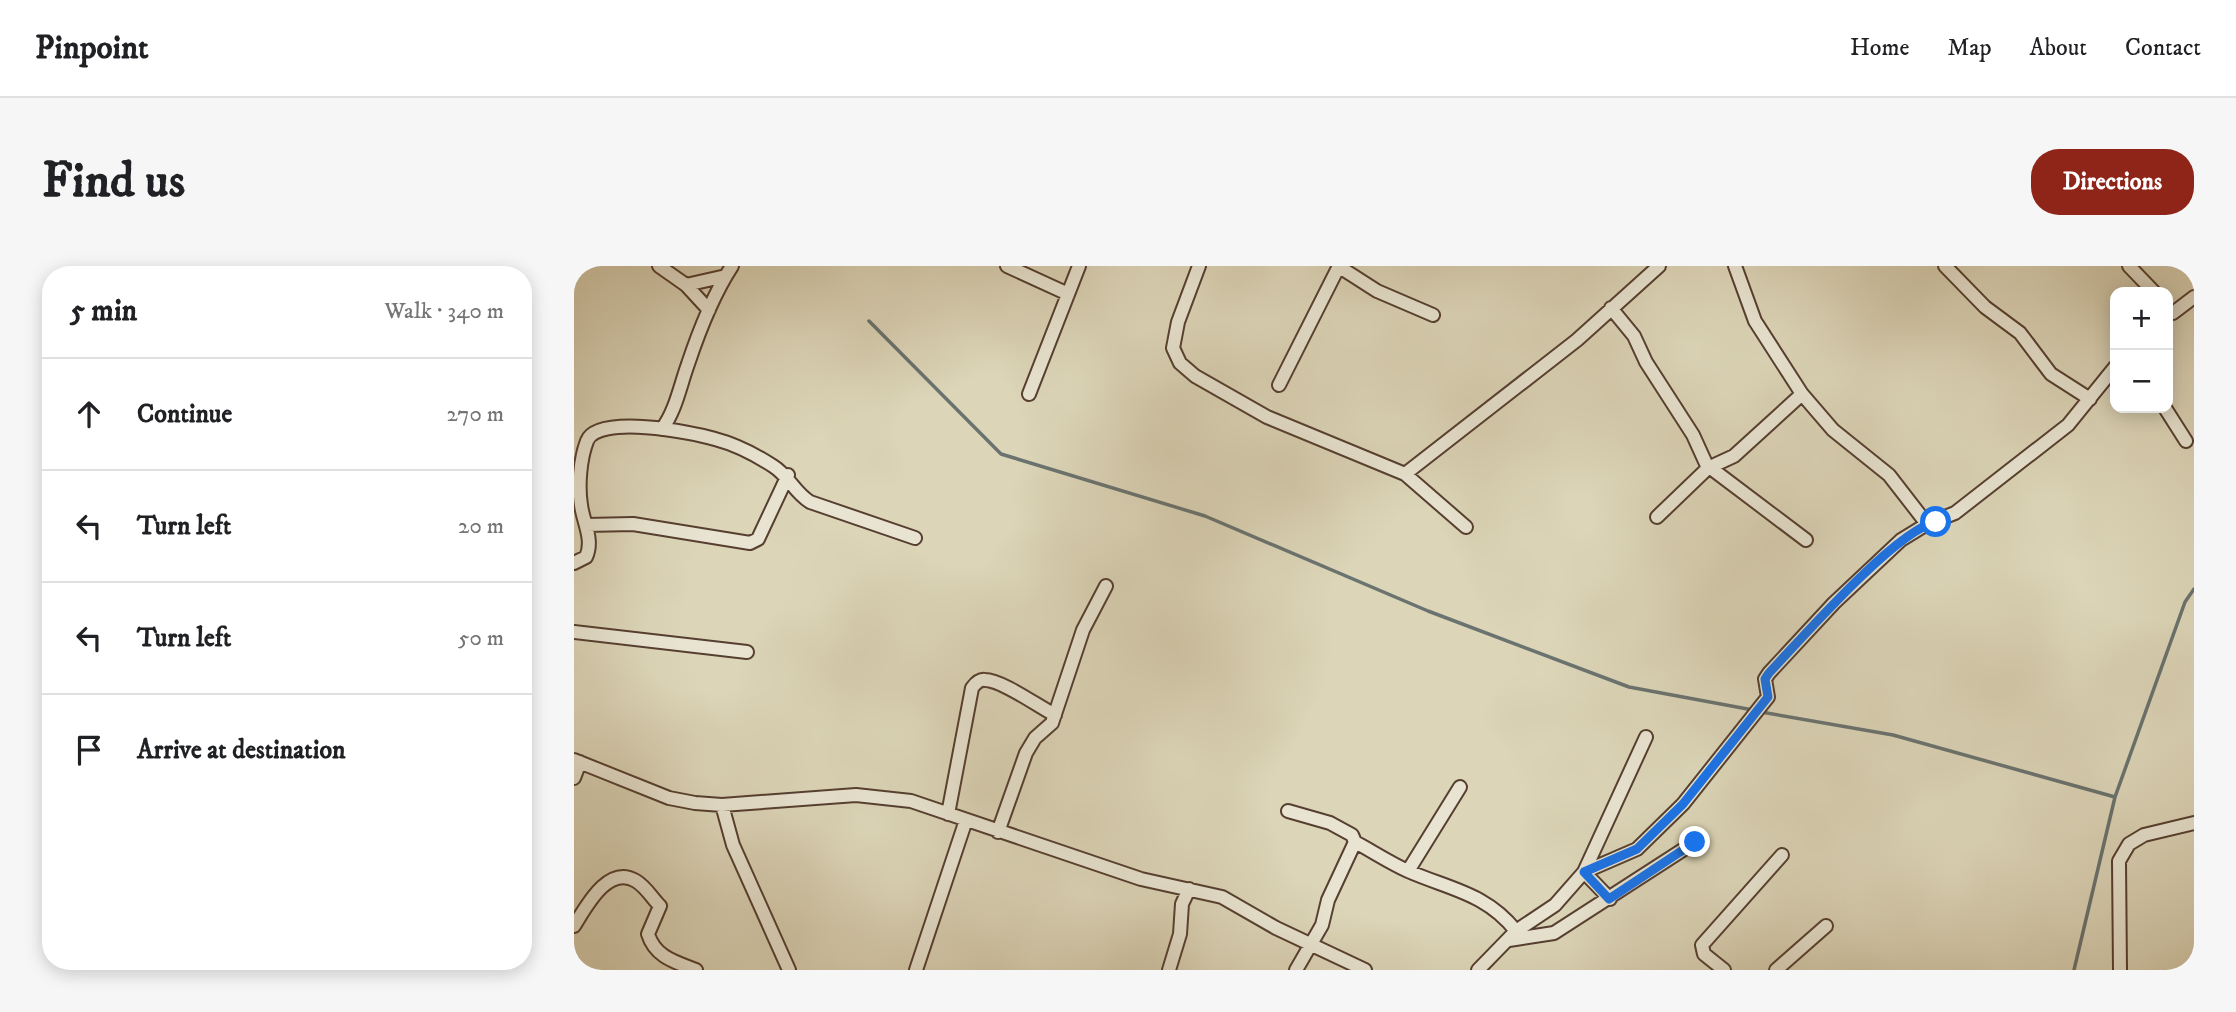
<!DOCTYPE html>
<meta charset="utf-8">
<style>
body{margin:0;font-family:"IM FELL DW Pica",serif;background:#f6f6f6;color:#202124}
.controls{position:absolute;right:21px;top:21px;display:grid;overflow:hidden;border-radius:14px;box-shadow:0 4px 18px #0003}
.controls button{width:63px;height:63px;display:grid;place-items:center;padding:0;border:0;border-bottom:2px solid #e0e0e0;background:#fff;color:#202124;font:35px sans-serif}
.stop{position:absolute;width:21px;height:21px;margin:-16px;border:5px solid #1a73e8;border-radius:50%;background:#fff}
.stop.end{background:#1a73e8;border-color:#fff;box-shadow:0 2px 7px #0008}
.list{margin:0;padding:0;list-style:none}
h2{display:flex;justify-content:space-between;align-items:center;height:91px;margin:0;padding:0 28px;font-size:30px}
h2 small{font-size:23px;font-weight:400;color:#757577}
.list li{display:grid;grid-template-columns:46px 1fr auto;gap:21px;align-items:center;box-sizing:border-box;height:112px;padding:0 28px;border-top:2px solid #e0e0e0}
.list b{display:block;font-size:26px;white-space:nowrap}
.list em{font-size:23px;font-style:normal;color:#757577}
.icon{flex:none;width:38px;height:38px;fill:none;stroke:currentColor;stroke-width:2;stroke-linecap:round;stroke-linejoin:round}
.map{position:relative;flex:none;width:1620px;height:704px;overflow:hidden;border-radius:28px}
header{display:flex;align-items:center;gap:42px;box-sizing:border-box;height:98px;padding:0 35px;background:#fff;border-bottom:2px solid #e0e0e0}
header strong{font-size:33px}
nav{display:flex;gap:38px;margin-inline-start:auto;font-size:24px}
.intro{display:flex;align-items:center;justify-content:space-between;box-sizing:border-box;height:168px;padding:0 42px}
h1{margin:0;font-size:49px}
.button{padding:18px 32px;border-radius:28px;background:#8f2418;color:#fff;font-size:24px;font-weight:700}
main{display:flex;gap:42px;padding:0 42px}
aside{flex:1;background:#fff;border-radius:28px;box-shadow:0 4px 18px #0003}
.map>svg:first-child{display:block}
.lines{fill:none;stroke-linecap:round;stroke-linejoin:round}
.stream{stroke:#6a736f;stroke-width:3.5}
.minor-casing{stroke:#563f30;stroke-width:16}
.minor{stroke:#e8e4d1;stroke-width:12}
.route{stroke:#1a73e8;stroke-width:9}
</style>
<header>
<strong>Pinpoint</strong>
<nav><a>Home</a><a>Map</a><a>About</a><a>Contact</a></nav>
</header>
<div class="intro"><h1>Find us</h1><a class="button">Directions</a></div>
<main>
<aside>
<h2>5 min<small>Walk · 340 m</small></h2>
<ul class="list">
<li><svg class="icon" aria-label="ahead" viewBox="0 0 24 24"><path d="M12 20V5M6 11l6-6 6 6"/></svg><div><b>Continue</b></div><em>270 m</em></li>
<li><svg class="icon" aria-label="left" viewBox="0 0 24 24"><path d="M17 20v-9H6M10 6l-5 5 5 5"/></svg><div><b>Turn left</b></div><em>20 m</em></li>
<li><svg class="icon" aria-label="left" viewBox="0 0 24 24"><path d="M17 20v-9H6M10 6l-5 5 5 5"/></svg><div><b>Turn left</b></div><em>50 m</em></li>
<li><svg class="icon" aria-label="arrive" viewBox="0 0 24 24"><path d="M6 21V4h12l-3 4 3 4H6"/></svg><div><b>Arrive at destination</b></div></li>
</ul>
</aside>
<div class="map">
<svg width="1620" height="704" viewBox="0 0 1620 704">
<rect width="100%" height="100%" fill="#dcd5b8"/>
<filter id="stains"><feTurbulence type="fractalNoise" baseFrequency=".00286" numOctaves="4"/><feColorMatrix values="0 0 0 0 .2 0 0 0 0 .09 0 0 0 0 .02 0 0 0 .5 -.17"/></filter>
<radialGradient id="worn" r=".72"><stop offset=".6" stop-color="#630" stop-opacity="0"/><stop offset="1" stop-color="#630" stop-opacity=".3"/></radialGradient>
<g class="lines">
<path class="stream" d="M 295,55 L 427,188 L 631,250 L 854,345 L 1055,421 L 1179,444
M 1187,446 L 1319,469 L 1541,531
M 1500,704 L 1541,531 L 1611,336 L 1620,323"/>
<defs>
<path id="minor" d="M 85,0 L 112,19 L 135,44
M 433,0 L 492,27
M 625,0 L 604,56 L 599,82 L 606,97 L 621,110 L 693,151 L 831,208 L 892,261
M 764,0 L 803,25 L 859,49
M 1161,0 L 1181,55 L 1228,128 L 1259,164 L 1315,209 L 1353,258
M 1371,0 L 1411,41 L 1446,67 L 1477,108 L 1516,133
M 1555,0 L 1580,26
M 112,19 L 152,10
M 1037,42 L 1060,70 L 1072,96 L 1119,169 L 1134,202
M 1599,47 L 1620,31
M 705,119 L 765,0
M 455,128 L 505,0
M 1591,142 L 1612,175
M 88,163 C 102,144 106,120 114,98 C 125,65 139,29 158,0
M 1138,203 L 1232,274
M 831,208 L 1003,74 L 1085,0
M 1083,251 L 1134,202 L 1160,190 L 1228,128
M 12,259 L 59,258 L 176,277 L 184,273 L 214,209
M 0,297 L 12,291 C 20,274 9,256 7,239 C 4,220 6,193 13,175 C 23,148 118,166 141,173 C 160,178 182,189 199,200 C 215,210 220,226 236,236 L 341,272
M 0,366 L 173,386
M 0,494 L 95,532 L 121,537 L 148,539 L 282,529 L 337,535 L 567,613 L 648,631 L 702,662 L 791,704
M 0,512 L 6,496
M 148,539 L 159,579 L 215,704
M 714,545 L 756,557 L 778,569 L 781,576 L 754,634 L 748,659 L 722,704
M 374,548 L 398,422 C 401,418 406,413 411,414 C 428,414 465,441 481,449
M 424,566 L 452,487 L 461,472 L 478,457 L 509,364 L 532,320
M 781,576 C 798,585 816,597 834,605 C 875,623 912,627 942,665
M 834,605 L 886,521
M 1036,633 L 1010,606 L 1063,583 L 1109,538 L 1194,431 L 1191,413 L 1195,407 L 1260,337 L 1327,274 L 1353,258 L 1381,247 L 1494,159 L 1541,101
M 0,660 C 12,641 34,598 62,615 C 72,621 78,632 86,640 L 74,668 C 81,691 101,696 122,704
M 935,674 L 980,667 L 1121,576
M 342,704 L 392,554
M 595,704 L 606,668 L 608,638 L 615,623
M 904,704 L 942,665 L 981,639 L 1010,606 L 1072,471
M 1150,704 L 1130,688 L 1128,679 L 1208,589
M 1202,704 L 1252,660
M 1546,704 L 1545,595 L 1555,578 L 1570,569 L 1620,557"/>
</defs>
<use href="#minor" class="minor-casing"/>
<use href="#minor" class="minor"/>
</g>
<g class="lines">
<path class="route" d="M 1121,576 L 1035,633 L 1010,606 L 1063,583 L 1109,538 L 1194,431 L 1191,413 L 1195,407 C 1227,373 1322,264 1362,256"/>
</g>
<rect width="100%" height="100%" filter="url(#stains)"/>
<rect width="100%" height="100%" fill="url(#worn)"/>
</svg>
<div class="controls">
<button>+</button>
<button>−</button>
</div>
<div class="stop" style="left:1362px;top:256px"></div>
<div class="stop end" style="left:1121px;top:576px"></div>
</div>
</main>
